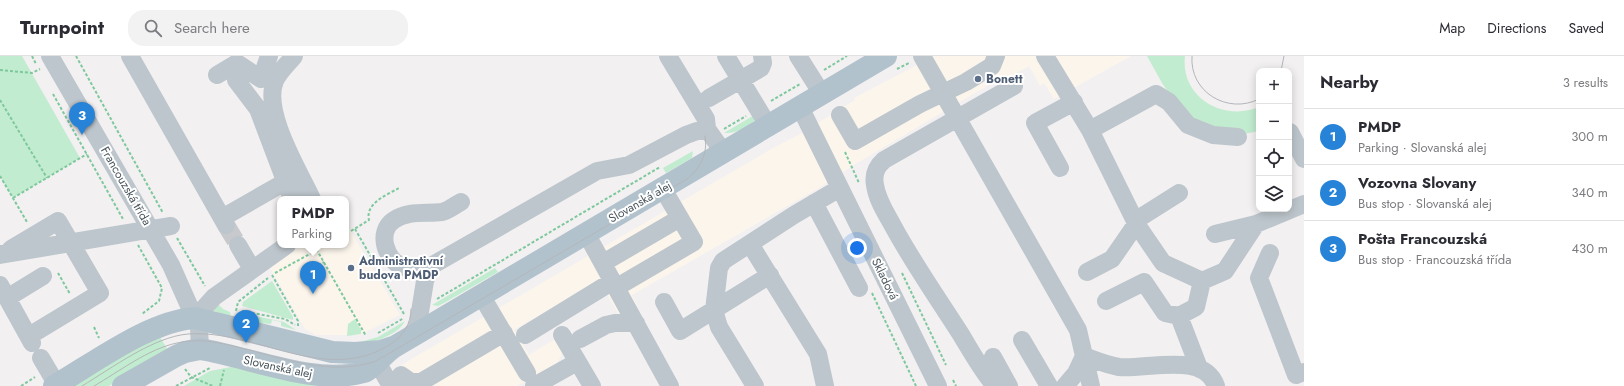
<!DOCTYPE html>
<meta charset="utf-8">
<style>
body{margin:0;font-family:Jost,sans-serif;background:#f2f2f3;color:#2b2b33}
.controls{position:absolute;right:12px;top:12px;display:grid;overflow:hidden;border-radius:8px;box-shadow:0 2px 10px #0003}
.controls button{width:36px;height:36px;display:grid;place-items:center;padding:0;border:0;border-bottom:1px solid #e1e1e2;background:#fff;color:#2b2b33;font:20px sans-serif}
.you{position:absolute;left:857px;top:192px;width:14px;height:14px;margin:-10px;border:3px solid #fff;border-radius:50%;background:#1a73e8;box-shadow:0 0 0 6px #1a73e833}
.badge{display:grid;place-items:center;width:26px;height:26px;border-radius:50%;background:#2683d7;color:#fff;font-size:13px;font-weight:700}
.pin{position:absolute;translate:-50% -33px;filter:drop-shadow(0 1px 2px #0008)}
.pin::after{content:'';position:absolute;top:21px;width:14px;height:12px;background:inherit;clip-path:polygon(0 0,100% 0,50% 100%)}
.popup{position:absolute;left:277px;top:140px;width:72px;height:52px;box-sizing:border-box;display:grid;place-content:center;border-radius:8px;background:#fff;filter:drop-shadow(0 1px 3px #0005);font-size:13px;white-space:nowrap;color:#7c7c81}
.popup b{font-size:15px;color:#2b2b33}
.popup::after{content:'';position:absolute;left:50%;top:100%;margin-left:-8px;border:8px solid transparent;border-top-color:#fff}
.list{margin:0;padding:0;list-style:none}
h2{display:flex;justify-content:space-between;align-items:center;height:52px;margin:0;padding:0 16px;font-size:17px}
h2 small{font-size:13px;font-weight:400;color:#7c7c81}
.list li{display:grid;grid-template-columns:26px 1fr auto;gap:12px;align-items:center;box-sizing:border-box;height:56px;padding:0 16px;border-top:1px solid #e1e1e2}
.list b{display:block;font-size:15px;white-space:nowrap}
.list p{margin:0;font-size:13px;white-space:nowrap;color:#7c7c81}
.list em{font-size:13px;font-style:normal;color:#7c7c81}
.icon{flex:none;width:22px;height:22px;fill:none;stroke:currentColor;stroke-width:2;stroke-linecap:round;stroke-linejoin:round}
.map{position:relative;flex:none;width:1304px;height:330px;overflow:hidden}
header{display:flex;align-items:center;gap:24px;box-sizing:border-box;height:56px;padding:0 20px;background:#fff;border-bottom:1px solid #e1e1e2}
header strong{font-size:19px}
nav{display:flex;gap:22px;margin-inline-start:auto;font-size:14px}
.search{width:280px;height:36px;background:#f2f2f3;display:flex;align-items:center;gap:10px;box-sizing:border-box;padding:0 14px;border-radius:16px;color:#7c7c81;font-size:15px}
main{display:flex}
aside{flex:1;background:#fff}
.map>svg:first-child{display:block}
.commercial{fill:#fbf5ec}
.green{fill:#c2eccf}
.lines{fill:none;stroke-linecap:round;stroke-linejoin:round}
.minor-tunnel{stroke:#c8c9cc;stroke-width:18;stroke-dasharray:18 9;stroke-linecap:butt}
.path{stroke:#7dc89c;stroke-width:2;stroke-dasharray:3 2;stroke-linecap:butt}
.minor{stroke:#bdc6cc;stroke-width:18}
.major{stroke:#b2c2cd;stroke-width:22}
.tram{stroke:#b3b6ba;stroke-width:1}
.service-dot{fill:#5c6f8a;stroke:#fff;stroke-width:1.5}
.labels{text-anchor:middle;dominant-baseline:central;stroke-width:4;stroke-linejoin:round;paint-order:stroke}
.service-label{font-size:12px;font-weight:bold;fill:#4e5e75;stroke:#fff;text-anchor:start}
.street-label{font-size:12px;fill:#49555c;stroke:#fff}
</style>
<header>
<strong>Turnpoint</strong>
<div class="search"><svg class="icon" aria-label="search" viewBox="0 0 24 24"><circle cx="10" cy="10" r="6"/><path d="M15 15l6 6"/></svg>Search here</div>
<nav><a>Map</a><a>Directions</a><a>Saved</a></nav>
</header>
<main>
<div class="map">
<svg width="1304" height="330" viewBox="0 0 1304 330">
<rect width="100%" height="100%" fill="#f2f0f1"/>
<path class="commercial" d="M 934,0 L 1131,0 L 1054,43 L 1044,27 L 1040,30 L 1029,10 L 1009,21 L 1007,18 L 857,107 L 819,132 L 632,239 L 637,249 L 619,259 L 599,224 L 514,274 L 529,299 L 555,283 L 561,293 L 562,298 L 557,307 L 517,330 L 384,330 L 379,322 L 773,92 L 800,78 L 855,44 L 854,42 Z
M 346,167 L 400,259 L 360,279 L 316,279 L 305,273 L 267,207 L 299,189 L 346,189 Z"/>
<path class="green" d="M 0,0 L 22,0 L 80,102 L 13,142 L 0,120 Z
M 1147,0 L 1185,0 C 1180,41 1223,66 1259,51 L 1259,75 L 1239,79 L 1185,61 L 1162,27 Z
M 756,58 L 756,62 C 751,71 734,78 724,77 Z
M 693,95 L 692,102 L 666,117 L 663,112 Z
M 495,212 L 498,216 L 444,247 L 438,250 L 432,249 Z
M 272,225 L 293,261 L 293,264 L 242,250 L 243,246 Z
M 217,247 L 223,253 L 230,256 L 231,261 L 214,255 Z
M 241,257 L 284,266 L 296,274 L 281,270 L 281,266 L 272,264 L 271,268 L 243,265 L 239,262 Z
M 355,263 L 361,274 L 361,278 L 347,280 L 348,268 Z
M 405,265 C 398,279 377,284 363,290 L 360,286 L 378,281 Z
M 157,276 L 169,296 L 109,330 L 62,330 Z
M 231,311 L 332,330 L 184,330 L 210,315 Z"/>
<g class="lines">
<path class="minor-tunnel" d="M 226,169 L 238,189"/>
<path class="path" d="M 32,0 L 36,8
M 76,0 L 163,157
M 897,13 L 909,7
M 0,14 L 32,17 L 40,13
M 824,14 L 847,0
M 53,38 L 123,163
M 0,44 L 47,122
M 771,45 L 800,28
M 724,73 L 746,60
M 845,96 L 859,127
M 0,120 L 27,166
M 13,142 L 87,98
M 355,173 L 404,258
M 351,175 L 369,164 C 365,147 387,139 399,132
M 177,182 L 205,230
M 138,189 L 162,232 L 159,245 L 142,258
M 314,189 L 366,280
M 314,212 L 324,206
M 58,217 L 70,238
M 275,217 L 319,193
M 902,217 L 946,309
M 272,219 L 298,265 L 298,270
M 872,237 L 916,330
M 437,243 L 660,111
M 236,255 L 238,246 L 268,222
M 242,255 L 285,263 L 295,269
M 94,271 L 99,282
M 378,277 L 404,262
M 185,313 L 191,321 L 213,330
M 953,324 L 956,330
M 21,330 L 35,321
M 176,330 L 210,312
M 220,330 L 224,314"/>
<path class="minor" d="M 50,0 L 171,209 L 199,272 L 200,293
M 130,0 L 226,169
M 294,0 C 288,8 279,15 275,25 C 262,55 299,115 312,143
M 668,0 L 706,63 L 707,73 L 724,97
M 726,0 L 769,71
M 798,0 L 822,38
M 922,0 L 1078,274 L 1091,330
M 1045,0 L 1090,74 L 1156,38 L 1169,46 L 1188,69 L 1213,79 L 1238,81
M 217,19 L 237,7 L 261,23 L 269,0
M 236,24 L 258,53 L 292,143
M 709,42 L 761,12 L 763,7 L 762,0
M 800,51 L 938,330
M 840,59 L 855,85 L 920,48 L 966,26 L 992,10 L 996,0
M 1090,74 L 1137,169 L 1163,207 L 1202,225 L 1225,215 L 1256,168 L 1304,148
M 1290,76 L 1304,103
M 1060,112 L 1035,67 L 1074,46
M 461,146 C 455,149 448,155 442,156 C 426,158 408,154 394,164 C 376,176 386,205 403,211 C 411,214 422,211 431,210 L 597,115 L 629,109 L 686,79 L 697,75 L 708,75
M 814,147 L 859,232
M 222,162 L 285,126
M 586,177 L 670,330
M 1215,178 L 1256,168
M 750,188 L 818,298 L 825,330
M 238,189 L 252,213
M 11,193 L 58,165 L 100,237 L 29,280
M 1270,197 L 1259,222 L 1296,319 L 1304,316
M 0,198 L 171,170 L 0,199
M 603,207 L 680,162
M 1087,216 L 1112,203 L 1141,161 L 1179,137
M 0,229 L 32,287
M 617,231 L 694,186 L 663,133
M 481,239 L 527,317
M 7,242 L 43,220
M 1106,245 L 1144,226 L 1165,257 L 1179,260 L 1196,251 L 1202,225
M 664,246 L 680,275 L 770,219
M 1179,260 L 1199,312
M 195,262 L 214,241 L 287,189
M 525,279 L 613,225
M 562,279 L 592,330
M 408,282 L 416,273 L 418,268 L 425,225 L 431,210
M 580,283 L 606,269 L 615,267 L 636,267
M 1022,284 L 1049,330
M 370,294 L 391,330
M 993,301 L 1009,330
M 41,302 L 57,329
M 401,319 L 411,326 L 421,326 L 504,277
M 534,330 L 577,306
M 755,330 L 719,271 L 714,254 L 719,212 L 723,205 L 794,159 L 840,132
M 995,330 C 981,314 971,295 960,277 C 937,241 913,207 893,170 C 886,157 877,144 875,129 C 873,118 876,111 884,104 L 1014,30
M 1065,330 L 1076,317 L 1084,300 C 1095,304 1107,309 1119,311 C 1146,314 1204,295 1216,330"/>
<path class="major" d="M 54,330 C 94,307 149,265 195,262 L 332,296 L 355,297 L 381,295 L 393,291
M 123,330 L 176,300 L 185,296 L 200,293 C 250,301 314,330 364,316 C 371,314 386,296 394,291 L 886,0"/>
<path class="tram" d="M 1192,0 C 1189,36 1228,59 1259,43
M 1281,15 L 1284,0
M 82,330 C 112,312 153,281 188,278 C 257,273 325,330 391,288 C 403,280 411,268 411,253
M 94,330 C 120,315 148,293 177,287 C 198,282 217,286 237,291 C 283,302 330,321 376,305 L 687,123 C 701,112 708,97 705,80"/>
</g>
<g class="service-dot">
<circle cx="978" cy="23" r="4"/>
<circle cx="351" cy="212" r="4"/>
</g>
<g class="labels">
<g class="service-label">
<text x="986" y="23">Bonett</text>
<text x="359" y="205">Administrativní<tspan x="359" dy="14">budova PMDP</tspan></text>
</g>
<g class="street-label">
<text transform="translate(126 130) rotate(60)">Francouzská třída</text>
<text transform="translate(640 146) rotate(-30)">Slovanská alej</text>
<text transform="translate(885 223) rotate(64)">Skladová</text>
<text transform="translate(278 311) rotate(12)">Slovanská alej</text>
</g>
</g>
</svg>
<div class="controls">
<button>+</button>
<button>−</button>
<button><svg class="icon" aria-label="locate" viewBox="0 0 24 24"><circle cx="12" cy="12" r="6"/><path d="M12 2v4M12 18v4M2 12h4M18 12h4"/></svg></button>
<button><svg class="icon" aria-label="layers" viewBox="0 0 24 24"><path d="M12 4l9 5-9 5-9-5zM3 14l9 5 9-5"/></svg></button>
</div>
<div class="you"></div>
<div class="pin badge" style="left:313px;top:238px">1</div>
<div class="popup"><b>PMDP</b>Parking</div>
<div class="pin badge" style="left:246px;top:287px">2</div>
<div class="pin badge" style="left:82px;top:79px">3</div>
</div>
<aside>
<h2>Nearby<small>3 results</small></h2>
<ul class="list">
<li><span class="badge">1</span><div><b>PMDP</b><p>Parking · Slovanská alej</p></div><em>300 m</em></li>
<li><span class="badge">2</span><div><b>Vozovna Slovany</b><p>Bus stop · Slovanská alej</p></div><em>340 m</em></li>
<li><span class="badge">3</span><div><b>Pošta Francouzská</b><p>Bus stop · Francouzská třída</p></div><em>430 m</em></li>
</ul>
</aside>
</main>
